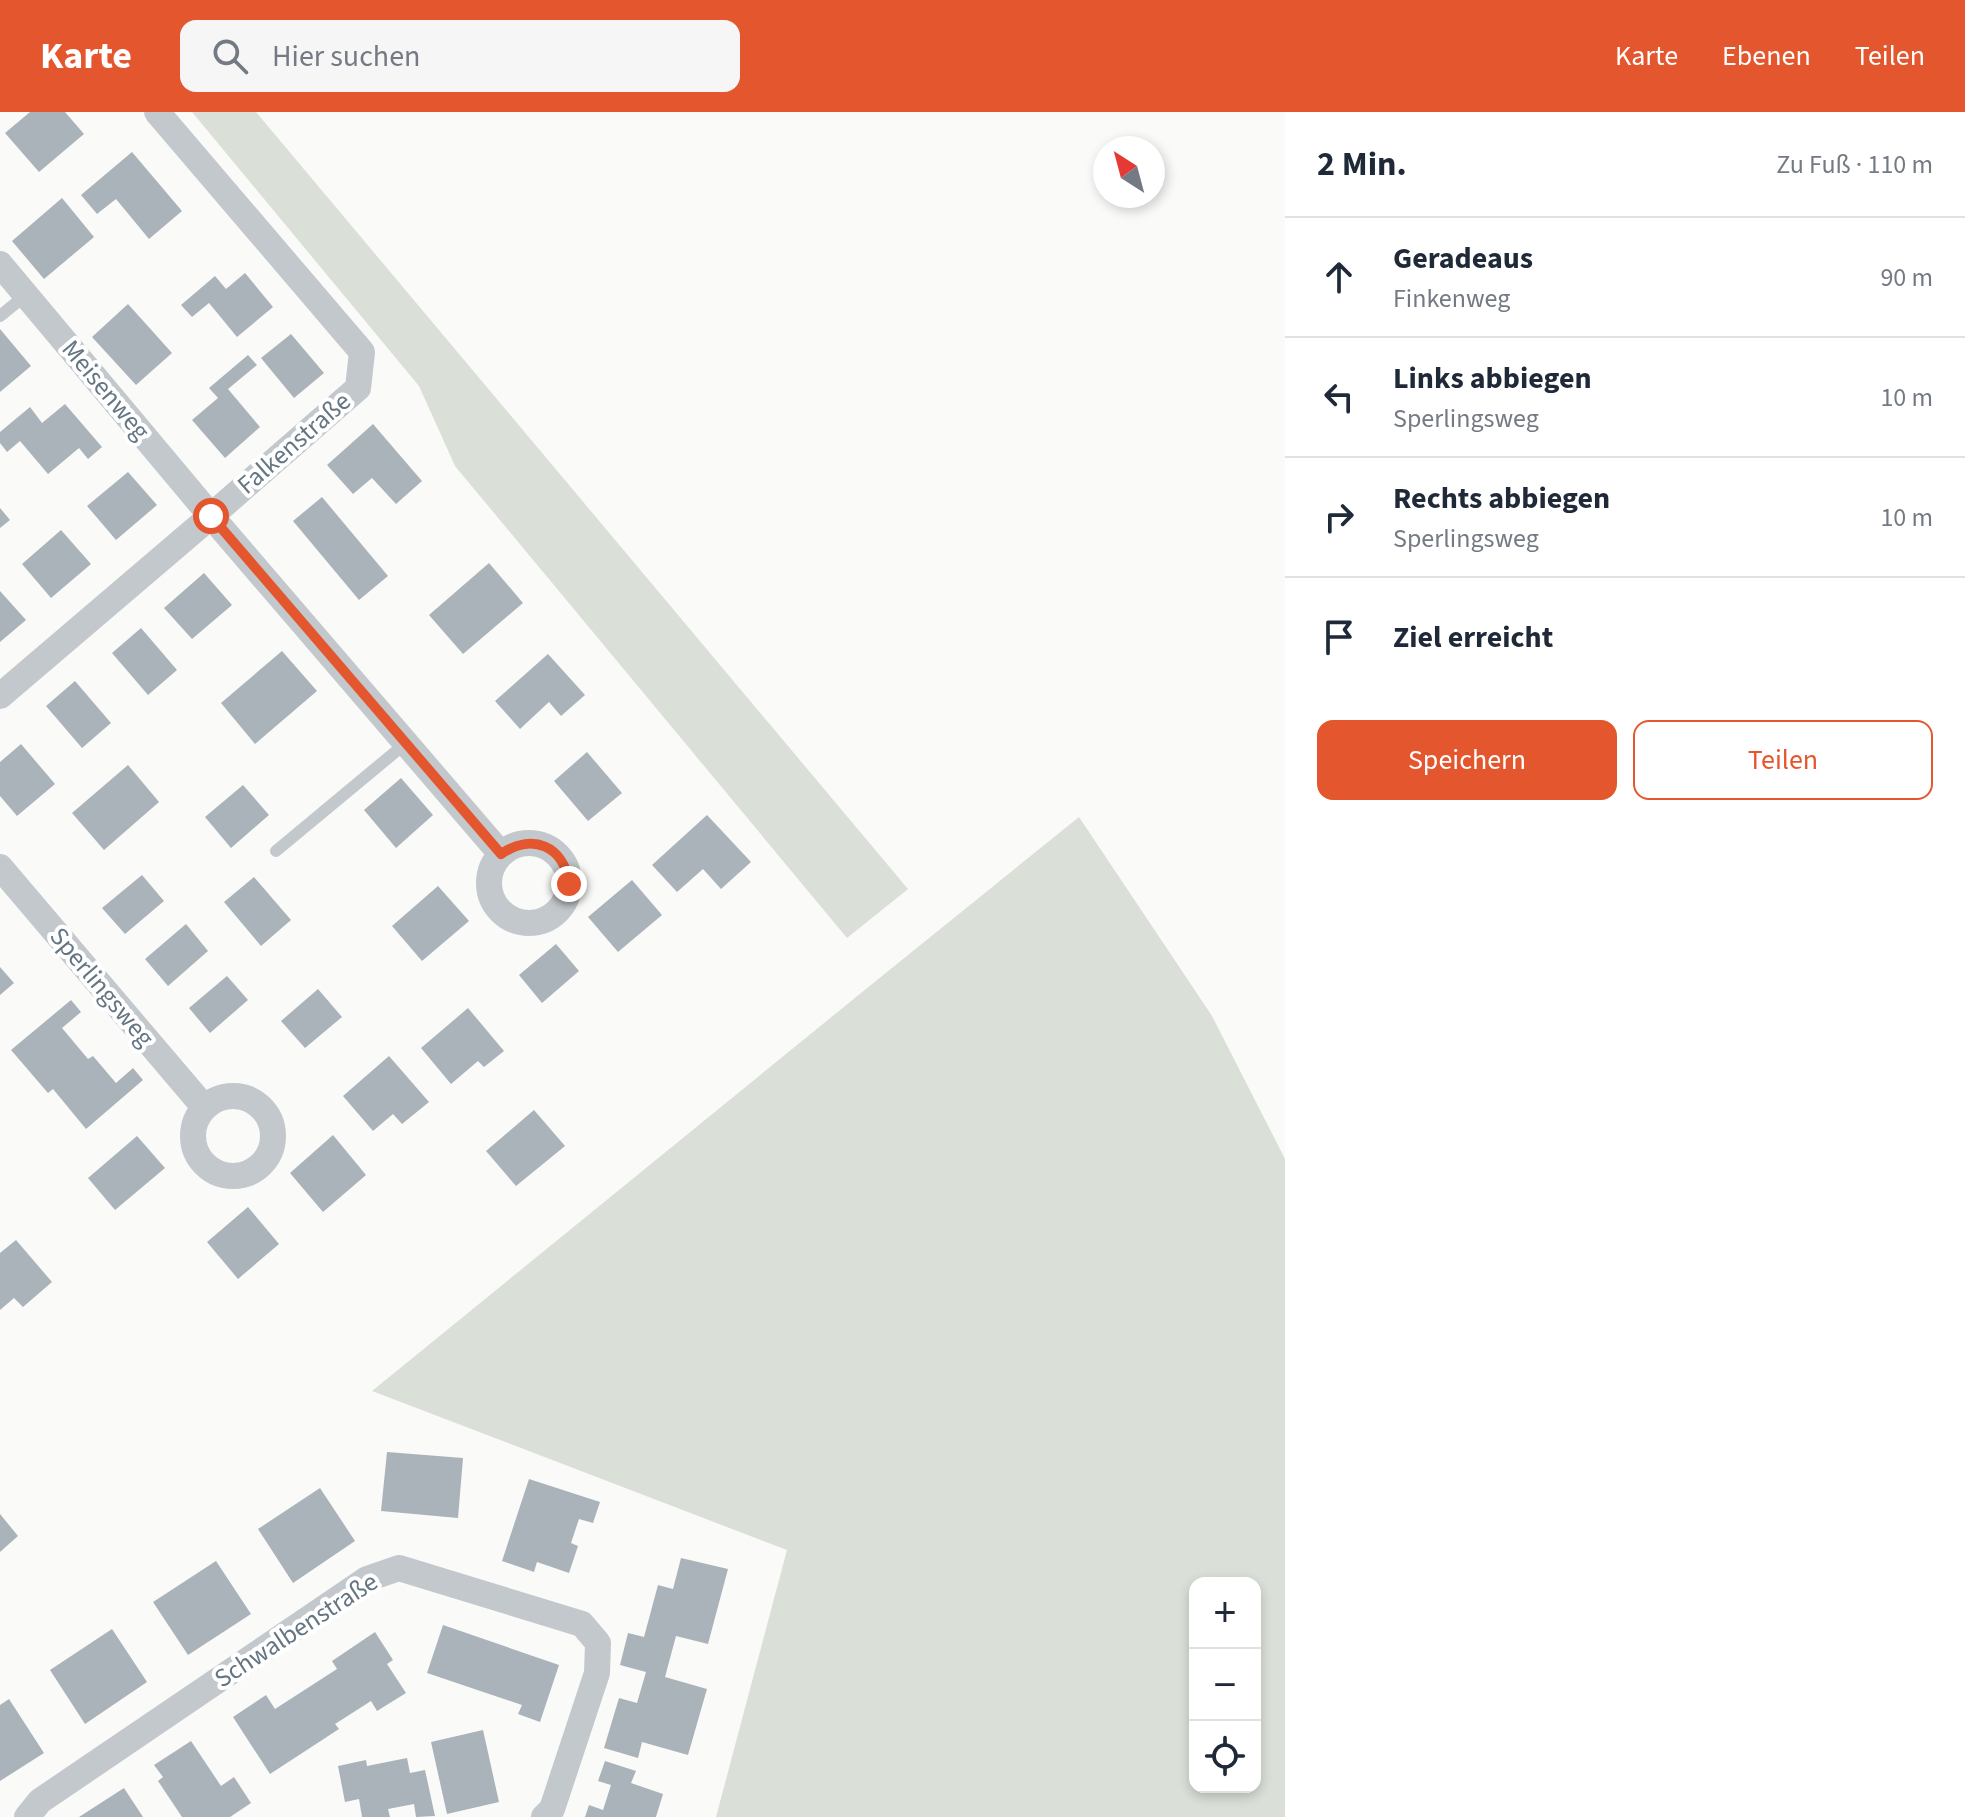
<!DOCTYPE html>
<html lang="de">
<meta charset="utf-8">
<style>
body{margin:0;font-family:"Source Sans 3",sans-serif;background:#f6f6f7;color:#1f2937}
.controls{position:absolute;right:24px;bottom:24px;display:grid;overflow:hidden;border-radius:16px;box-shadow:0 4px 12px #0003}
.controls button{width:72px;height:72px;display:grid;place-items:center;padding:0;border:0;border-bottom:2px solid #e0e1e3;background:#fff;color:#1f2937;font:40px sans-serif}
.compass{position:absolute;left:1093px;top:24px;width:72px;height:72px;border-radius:50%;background:#fff;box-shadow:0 4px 12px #0003;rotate:324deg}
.stop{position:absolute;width:24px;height:24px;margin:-18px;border:6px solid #e4572e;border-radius:50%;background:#fff}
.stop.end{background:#e4572e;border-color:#fff;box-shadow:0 2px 8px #0008}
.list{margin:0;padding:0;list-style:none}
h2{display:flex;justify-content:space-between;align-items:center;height:104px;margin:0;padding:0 32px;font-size:34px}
h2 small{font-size:26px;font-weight:400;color:#747a83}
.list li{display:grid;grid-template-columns:52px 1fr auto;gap:24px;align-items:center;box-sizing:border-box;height:120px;padding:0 32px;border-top:2px solid #e0e1e3}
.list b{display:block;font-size:30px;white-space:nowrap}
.list p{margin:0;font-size:26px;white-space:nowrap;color:#747a83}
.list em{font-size:26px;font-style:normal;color:#747a83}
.actions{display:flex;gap:16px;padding:24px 32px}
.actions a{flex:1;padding:18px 0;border:2px solid #e4572e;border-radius:16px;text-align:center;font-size:28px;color:#e4572e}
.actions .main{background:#e4572e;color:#fff}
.icon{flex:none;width:44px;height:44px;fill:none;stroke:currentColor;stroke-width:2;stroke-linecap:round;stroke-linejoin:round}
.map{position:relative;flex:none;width:1285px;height:1705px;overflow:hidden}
header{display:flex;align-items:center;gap:48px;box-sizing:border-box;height:112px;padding:0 40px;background:#e4572e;color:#fff}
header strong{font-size:38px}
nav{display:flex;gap:44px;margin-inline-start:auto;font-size:28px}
.search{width:560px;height:72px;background:#f6f6f7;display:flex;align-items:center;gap:20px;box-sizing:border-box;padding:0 28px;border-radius:16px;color:#747a83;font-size:30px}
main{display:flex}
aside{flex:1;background:#fff}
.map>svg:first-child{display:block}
.green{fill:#dadfd7;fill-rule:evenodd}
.building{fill:#aab3b9}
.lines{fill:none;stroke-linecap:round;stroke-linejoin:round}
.service{stroke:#c3c8cc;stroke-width:12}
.minor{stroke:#c3c8cc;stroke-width:26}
.route{stroke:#e4572e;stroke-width:10}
.labels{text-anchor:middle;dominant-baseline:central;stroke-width:8;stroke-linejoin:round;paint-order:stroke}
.street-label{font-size:26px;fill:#657683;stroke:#fff}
</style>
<header>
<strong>Karte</strong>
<div class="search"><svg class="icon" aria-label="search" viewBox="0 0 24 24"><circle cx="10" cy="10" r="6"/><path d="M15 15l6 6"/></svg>Hier suchen</div>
<nav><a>Karte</a><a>Ebenen</a><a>Teilen</a></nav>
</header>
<main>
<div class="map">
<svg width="1285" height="1705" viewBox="0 0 1285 1705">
<rect width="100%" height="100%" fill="#fafaf8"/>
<path class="green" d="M 192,0 L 256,0 L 908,777 L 847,826 L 455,354 L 419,274 Z
M 1079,705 L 1212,904 L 1285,1047 L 1285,1705 L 716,1705 L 787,1438 L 372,1279 L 861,881 ZM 1195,1471 L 1255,1471 L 1255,1675 L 1195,1675 Z"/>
<path class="building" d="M 30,0 L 65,0 L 84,22 L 39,60 L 5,21 Z
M 132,40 L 182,99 L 149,127 L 116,87 L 97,102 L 81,83 Z
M 62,86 L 94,125 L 44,167 L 12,129 Z
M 245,161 L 273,195 L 237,225 L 209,191 L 192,205 L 181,193 L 215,164 L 226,177 Z
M 128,192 L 172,241 L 136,273 L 92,225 Z
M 0,217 L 31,254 L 0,280 Z
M 291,222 L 324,261 L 294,286 L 261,246 Z
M 248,243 L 257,253 L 228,277 L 260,315 L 225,346 L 192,308 L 218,286 L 209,276 Z
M 65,292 L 102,335 L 88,347 L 79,336 L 48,362 L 20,329 L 7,340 L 0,331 L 0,320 L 30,295 L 42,311 Z
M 373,312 L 422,369 L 396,392 L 372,366 L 353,382 L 327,353 Z
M 128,360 L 157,393 L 116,428 L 87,394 Z
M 322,385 L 388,464 L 359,488 L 293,409 Z
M 0,396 L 10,408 L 0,416 Z
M 61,418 L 91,452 L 51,486 L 22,452 Z
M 489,451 L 523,491 L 463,542 L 429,503 Z
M 204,461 L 232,493 L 192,527 L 164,496 Z
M 0,479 L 26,508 L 0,530 Z
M 141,516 L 177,558 L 148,583 L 112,541 Z
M 282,539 L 317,579 L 255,632 L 221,591 Z
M 548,542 L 585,583 L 561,604 L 549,590 L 520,617 L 495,589 Z
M 75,569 L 111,611 L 82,636 L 46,594 Z
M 21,632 L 55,672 L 17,704 L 0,684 L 0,650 Z
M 587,640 L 622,681 L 588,709 L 554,669 Z
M 128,653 L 159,690 L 104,738 L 72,701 Z
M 401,666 L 433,703 L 396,736 L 364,698 Z
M 243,673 L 269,703 L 231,736 L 205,705 Z
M 707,703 L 751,750 L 721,777 L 703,757 L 677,780 L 652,753 Z
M 142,763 L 164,789 L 125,822 L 102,796 Z
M 254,765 L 291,808 L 261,834 L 224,790 Z
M 632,768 L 662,803 L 618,840 L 588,805 Z
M 438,774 L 469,809 L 422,849 L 392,814 Z
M 186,812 L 208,839 L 168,874 L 145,847 Z
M 556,832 L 579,859 L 542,891 L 519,863 Z
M 0,855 L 14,871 L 0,883 Z
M 227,864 L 248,888 L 210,921 L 189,896 Z
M 318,877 L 342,905 L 305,936 L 281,909 Z
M 71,888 L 81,900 L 62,916 L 88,947 L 93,944 L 116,971 L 133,956 L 143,968 L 86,1017 L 53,977 L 48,981 L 11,938 Z
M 468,896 L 504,939 L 484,955 L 478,949 L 451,972 L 421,936 Z
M 389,944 L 429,990 L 402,1012 L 393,1002 L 373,1019 L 343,984 Z
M 534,998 L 565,1034 L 516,1074 L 486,1039 Z
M 333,1023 L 366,1063 L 323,1100 L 290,1061 Z
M 137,1024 L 165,1056 L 115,1098 L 88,1066 Z
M 248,1095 L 279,1132 L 238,1167 L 207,1130 Z
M 16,1128 L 52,1170 L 23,1195 L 14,1186 L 0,1198 L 0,1141 Z
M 387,1340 L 463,1346 L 458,1406 L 381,1399 Z
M 529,1367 L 600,1390 L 593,1411 L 579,1407 L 571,1431 L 578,1434 L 569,1461 L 537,1450 L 534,1460 L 502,1449 Z
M 320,1376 L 355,1429 L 293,1471 L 258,1417 Z
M 0,1402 L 18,1424 L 0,1440 Z
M 681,1446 L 728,1457 L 708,1532 L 676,1524 L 665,1565 L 707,1577 L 688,1643 L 642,1630 L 638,1646 L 604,1636 L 619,1586 L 637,1591 L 646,1560 L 620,1553 L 628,1521 L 644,1525 L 658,1473 L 673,1477 Z
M 216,1449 L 251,1502 L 188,1543 L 153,1490 Z
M 443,1513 L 559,1553 L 540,1610 L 518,1602 L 522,1593 L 427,1561 Z
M 112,1517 L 147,1570 L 85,1612 L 50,1558 Z
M 375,1520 L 393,1548 L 387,1552 L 406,1581 L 377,1599 L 371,1589 L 335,1612 L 339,1617 L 270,1662 L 233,1605 L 266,1583 L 275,1597 L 337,1557 L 332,1549 Z
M 9,1587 L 44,1641 L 0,1669 L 0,1593 Z
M 483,1618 L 499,1690 L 447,1702 L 431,1630 Z
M 191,1629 L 221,1674 L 234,1665 L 251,1691 L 230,1705 L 182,1705 L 158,1669 L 163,1665 L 154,1653 Z
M 407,1646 L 410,1661 L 425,1658 L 435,1704 L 416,1705 L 414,1692 L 388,1697 L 390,1705 L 362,1705 L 359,1687 L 345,1690 L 338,1654 L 366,1648 L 367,1654 Z
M 605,1649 L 636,1659 L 631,1671 L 663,1682 L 656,1705 L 585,1705 L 589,1693 L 603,1698 L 611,1673 L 598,1669 Z
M 124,1676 L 143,1705 L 79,1705 Z"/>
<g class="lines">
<path class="service" d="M 0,204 L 27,182
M 276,739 L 406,631"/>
<path class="minor" d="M 0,152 L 211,404 L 501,742
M 0,584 L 211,404 L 358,276 L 362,240 L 157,0
M489 771a40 40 0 1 1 80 0a40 40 0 1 1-80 0Z
M 0,755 L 204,995
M193 1024a40 40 0 1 1 80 0a40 40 0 1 1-80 0Z
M 27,1705 L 40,1689 L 367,1467 L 399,1456 L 582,1512 L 598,1531 L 597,1561 L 552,1697 L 544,1705"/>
</g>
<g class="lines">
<path class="route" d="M 211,404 L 501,742 C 532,721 564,733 569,772"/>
</g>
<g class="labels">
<g class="street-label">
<text transform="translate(106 278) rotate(50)">Meisenweg</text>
<text transform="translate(294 331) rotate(-41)">Falkenstraße</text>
<text transform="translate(102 875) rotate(50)">Sperlingsweg</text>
<text transform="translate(296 1518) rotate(-33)">Schwalbenstraße</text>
</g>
</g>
</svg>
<div class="controls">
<button>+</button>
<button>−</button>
<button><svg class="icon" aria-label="locate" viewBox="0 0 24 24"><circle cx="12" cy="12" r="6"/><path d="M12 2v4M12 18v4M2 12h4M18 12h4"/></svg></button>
</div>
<svg class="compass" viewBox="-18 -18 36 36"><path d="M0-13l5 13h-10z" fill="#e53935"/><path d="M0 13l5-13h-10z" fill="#747a83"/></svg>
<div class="stop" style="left:211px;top:404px"></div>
<div class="stop end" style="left:569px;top:772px"></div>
</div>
<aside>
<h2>2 Min.<small>Zu Fuß · 110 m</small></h2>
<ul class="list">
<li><svg class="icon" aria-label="ahead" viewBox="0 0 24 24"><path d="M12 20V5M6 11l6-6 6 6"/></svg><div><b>Geradeaus</b><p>Finkenweg</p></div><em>90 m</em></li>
<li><svg class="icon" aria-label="left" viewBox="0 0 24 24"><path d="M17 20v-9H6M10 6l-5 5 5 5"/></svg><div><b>Links abbiegen</b><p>Sperlingsweg</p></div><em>10 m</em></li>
<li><svg class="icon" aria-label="right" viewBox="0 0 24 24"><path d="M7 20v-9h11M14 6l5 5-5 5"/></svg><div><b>Rechts abbiegen</b><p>Sperlingsweg</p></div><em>10 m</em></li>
<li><svg class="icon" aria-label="arrive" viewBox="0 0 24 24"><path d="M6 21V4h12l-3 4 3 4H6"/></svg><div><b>Ziel erreicht</b></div></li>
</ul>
<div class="actions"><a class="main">Speichern</a><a>Teilen</a></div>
</aside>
</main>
